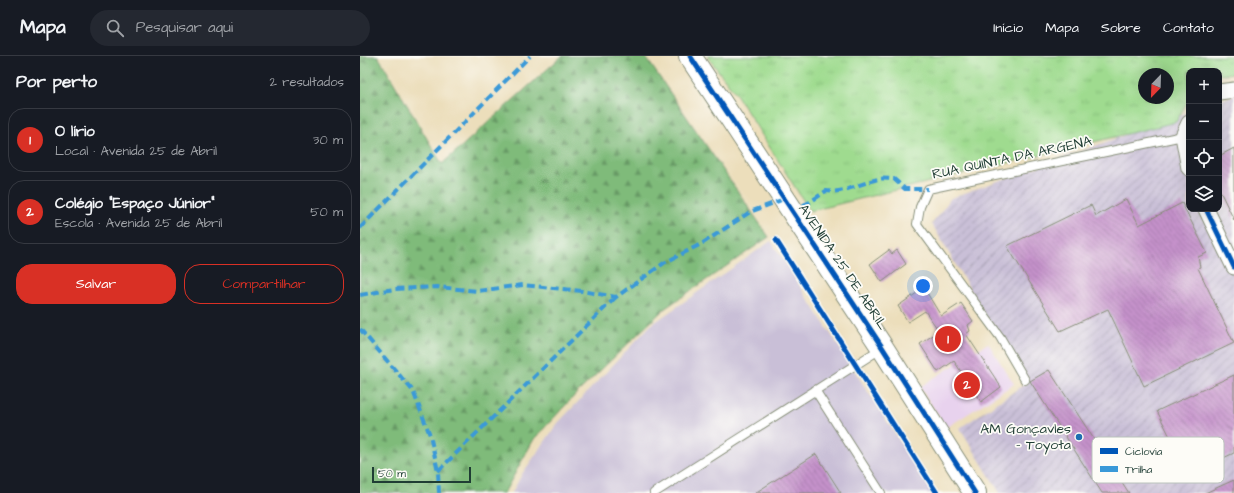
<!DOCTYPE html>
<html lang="pt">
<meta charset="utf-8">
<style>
body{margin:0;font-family:"Architects Daughter",sans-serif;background:#242831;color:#f1f3f6}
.controls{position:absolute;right:12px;top:12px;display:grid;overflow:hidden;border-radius:8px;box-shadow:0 4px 16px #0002}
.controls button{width:36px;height:36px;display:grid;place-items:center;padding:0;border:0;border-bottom:1px solid #363941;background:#171b24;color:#f1f3f6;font:20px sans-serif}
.compass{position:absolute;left:778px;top:12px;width:36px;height:36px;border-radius:50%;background:#171b24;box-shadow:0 4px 16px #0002;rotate:203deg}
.scale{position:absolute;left:12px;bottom:10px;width:99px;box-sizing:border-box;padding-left:4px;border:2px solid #1f3d34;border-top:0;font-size:11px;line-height:14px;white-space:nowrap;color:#1f3d34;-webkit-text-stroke:3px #fdfcf7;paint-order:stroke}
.you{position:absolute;left:563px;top:230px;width:14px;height:14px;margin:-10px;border:3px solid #fff;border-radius:50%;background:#1a73e8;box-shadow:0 0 0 6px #1a73e833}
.badge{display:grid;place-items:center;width:26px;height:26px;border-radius:50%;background:#d93025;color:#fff;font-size:13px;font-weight:700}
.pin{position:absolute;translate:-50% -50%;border:2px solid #fff;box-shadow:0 1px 4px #0006}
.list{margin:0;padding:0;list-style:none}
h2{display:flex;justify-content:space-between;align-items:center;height:52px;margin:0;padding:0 16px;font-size:17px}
h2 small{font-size:13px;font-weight:400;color:#9ea1a6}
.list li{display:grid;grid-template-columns:26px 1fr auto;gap:12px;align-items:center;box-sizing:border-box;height:64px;margin:0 8px 8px;padding:0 8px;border:1px solid #363941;border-radius:16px}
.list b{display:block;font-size:15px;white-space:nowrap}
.list p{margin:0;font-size:13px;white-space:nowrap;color:#9ea1a6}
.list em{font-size:13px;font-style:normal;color:#9ea1a6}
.actions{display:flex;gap:8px;padding:12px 16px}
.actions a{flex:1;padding:9px 0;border:1px solid #d93025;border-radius:16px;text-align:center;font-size:14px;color:#d93025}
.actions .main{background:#d93025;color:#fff}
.icon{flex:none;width:22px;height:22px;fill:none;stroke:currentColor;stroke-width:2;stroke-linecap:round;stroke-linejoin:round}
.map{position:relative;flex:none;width:874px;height:437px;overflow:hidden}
header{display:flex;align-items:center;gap:24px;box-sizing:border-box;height:56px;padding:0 20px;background:#171b24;border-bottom:1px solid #363941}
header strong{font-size:19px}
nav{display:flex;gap:22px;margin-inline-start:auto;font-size:14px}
.search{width:280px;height:36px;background:#242831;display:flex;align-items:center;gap:10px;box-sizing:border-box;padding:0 14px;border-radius:22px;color:#9ea1a6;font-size:15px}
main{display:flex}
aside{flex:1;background:#171b24}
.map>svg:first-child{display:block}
.built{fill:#e8d2ee}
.industrial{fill:url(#industrial-furrows)}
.railway{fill:#c9bfd7}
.grass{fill:url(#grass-tufts);stroke:#5f8c62;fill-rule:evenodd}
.forest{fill:url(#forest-firs);stroke:#4f7c57}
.building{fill:url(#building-back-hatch)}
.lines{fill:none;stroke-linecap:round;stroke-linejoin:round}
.service-casing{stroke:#868e78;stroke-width:10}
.minor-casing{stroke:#868e78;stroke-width:17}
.primary-casing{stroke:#868e78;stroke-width:24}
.service{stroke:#fff;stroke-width:8}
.minor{stroke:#fff;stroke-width:15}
.primary{stroke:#fff;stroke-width:22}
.quiet{stroke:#3a99d8;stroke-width:4;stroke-dasharray:8 4;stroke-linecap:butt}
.cycleway-casing{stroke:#fdfcf7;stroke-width:8}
.cycleway{stroke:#0057b8;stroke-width:5}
.poi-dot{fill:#1f6fb2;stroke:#fdfcf7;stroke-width:1.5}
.labels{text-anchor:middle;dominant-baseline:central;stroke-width:3.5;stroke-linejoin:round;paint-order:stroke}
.street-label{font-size:14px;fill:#1f3d34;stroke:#fdfcf7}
.poi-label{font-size:14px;fill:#1f3d34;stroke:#fdfcf7;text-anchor:end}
.key{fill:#fdfcf7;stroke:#bac3bc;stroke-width:1}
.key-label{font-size:11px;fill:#1f3d34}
</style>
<header>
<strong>Mapa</strong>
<div class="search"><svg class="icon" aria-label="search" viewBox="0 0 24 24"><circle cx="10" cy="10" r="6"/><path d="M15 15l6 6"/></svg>Pesquisar aqui</div>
<nav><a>Início</a><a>Mapa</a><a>Sobre</a><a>Contato</a></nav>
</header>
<main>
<aside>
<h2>Por perto<small>2 resultados</small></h2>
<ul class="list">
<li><span class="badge">1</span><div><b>O lírio</b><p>Local · Avenida 25 de Abril</p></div><em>30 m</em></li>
<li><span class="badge">2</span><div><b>Colégio &quot;Espaço Júnior&quot;</b><p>Escola · Avenida 25 de Abril</p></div><em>50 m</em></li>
</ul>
<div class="actions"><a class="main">Salvar</a><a>Compartilhar</a></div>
</aside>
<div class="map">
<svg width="874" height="437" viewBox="0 0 874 437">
<defs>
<pattern id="industrial-furrows" width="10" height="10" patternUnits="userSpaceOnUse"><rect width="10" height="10" fill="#c9bfd7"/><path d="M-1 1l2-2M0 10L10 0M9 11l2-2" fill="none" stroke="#a39caf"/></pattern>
<pattern id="grass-tufts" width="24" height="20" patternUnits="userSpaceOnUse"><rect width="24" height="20" fill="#9fdb8f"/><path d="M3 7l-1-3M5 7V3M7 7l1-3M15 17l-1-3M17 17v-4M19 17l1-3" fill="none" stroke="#88bd7c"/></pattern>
<pattern id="forest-firs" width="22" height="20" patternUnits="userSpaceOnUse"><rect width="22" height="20" fill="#7fbb7a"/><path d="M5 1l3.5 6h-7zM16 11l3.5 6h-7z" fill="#679965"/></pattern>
<pattern id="building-back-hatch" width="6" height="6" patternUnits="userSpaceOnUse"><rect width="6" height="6" fill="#c591ca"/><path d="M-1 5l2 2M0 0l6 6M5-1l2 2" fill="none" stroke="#9f78a5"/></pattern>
</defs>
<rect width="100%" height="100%" fill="#fdfcf7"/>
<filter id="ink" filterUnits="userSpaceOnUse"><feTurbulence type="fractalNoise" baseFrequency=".025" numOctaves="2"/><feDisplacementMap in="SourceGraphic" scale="8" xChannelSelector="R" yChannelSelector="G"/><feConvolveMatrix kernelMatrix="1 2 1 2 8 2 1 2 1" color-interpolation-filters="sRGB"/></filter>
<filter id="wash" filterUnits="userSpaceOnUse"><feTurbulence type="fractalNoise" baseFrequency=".012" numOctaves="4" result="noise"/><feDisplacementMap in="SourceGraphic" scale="16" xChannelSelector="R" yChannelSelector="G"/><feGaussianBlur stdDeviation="0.9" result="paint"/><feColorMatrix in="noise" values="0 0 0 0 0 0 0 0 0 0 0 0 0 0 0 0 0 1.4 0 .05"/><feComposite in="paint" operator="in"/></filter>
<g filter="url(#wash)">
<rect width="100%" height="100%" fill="#ecdebb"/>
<path class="built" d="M 628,287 L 654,328 L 586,372 L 560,331 Z"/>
<path class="industrial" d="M 874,39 L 874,437 L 640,437 L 600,372 L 665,328 L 572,168 L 591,142 L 829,56 L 829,153 L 859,153 L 859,45 Z"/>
<path class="railway" d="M 411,185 L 573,437 L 152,437 L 162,418 L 198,367 L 291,269 Z"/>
<path class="grass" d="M 347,0 L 874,0 L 874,17 L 859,19 L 859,15 L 829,15 L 829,43 L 816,66 L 450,155 L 376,38 ZM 784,18 L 808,18 L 808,42 L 784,42 Z"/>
<path class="forest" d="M 0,0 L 18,0 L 82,108 L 202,0 L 285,0 L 409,181 L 304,253 L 217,337 L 174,383 L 144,437 L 0,437 Z"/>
<g id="blocks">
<path class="building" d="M 874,92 L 874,164 L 859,133 L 859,100 Z
M 766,143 L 779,169 L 822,147 L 847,197 L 838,201 L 840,211 L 838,212 L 874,287 L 784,330 L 748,253 L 700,275 L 647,190 L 731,149 L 736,160 Z
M 529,194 L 532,198 L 537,194 L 546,208 L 522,226 L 510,208 Z
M 564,232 L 581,260 L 601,247 L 613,265 L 608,269 L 610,275 L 606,278 L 641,331 L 621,346 L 594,305 L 578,316 L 560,288 L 579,275 L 565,255 L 548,266 L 538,250 Z
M 689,314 L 769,437 L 742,437 L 670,325 Z
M 874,319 L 874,397 L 829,418 L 797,355 Z
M 456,398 L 481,437 L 395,437 Z
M 874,424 L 874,437 L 845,437 Z"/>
</g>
</g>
<g filter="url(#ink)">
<use href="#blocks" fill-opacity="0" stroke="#868e78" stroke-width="1"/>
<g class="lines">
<defs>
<path id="service" d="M 665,324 L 640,281 L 557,168 L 560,151 L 568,133 L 823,80
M 455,334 L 521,437
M 294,437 L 522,292"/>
<path id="minor" d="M 859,36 L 874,34
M 829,67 L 823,80 L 829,112
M 846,153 L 874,211"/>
<path id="primary" d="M 330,0 L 522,291 L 615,437"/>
</defs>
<use href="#service" class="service-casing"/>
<use href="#minor" class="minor-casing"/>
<use href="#primary" class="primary-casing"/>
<use href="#service" class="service"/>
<use href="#minor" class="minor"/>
<use href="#primary" class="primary"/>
<path class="quiet" d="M 443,149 L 450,146 L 466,135 C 483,138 501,127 518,123 C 523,122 529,123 534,123 L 545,133 L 568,133
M 0,172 L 170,0
M 0,239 L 34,233 L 78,231 L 117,235 L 163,229 L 222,235 L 256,241 L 304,207 L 343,187 L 390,156 L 424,143
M 0,273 L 53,335 L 70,379 L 78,415 L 79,437
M 78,415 L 256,241"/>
<defs>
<path id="cycleway" d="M 330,0 L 522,291 L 615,437
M 846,153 L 874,211
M 416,184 L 577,437"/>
</defs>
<use href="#cycleway" class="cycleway-casing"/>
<use href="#cycleway" class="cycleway"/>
</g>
</g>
<circle class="poi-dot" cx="719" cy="381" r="4"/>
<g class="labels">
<g class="street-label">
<text transform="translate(652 102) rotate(-12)">RUA QUINTA DA ARGENA</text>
<text transform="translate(483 211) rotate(56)">AVENIDA 25 DE ABRIL</text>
</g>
<g class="poi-label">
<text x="711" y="373">AM Gonçavles<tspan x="711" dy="16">- Toyota</tspan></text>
</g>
</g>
<rect x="732" y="381" width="132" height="46" rx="6" class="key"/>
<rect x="740" y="392" width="18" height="6" fill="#0057b8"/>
<rect x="740" y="410" width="18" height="6" fill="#3a99d8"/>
<g class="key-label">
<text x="765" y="399">Ciclovia</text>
<text x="765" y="417">Trilha</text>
</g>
</svg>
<div class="controls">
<button>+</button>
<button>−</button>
<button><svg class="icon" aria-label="locate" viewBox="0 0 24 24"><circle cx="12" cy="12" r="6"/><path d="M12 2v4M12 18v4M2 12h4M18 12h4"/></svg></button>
<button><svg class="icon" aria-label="layers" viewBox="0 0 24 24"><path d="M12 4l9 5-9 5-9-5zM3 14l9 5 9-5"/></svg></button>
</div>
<svg class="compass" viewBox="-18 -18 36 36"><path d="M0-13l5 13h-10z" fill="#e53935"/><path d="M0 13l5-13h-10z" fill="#9ea1a6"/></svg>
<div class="scale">50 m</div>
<div class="you"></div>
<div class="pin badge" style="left:588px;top:283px">1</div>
<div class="pin badge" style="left:607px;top:329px">2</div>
</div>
</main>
